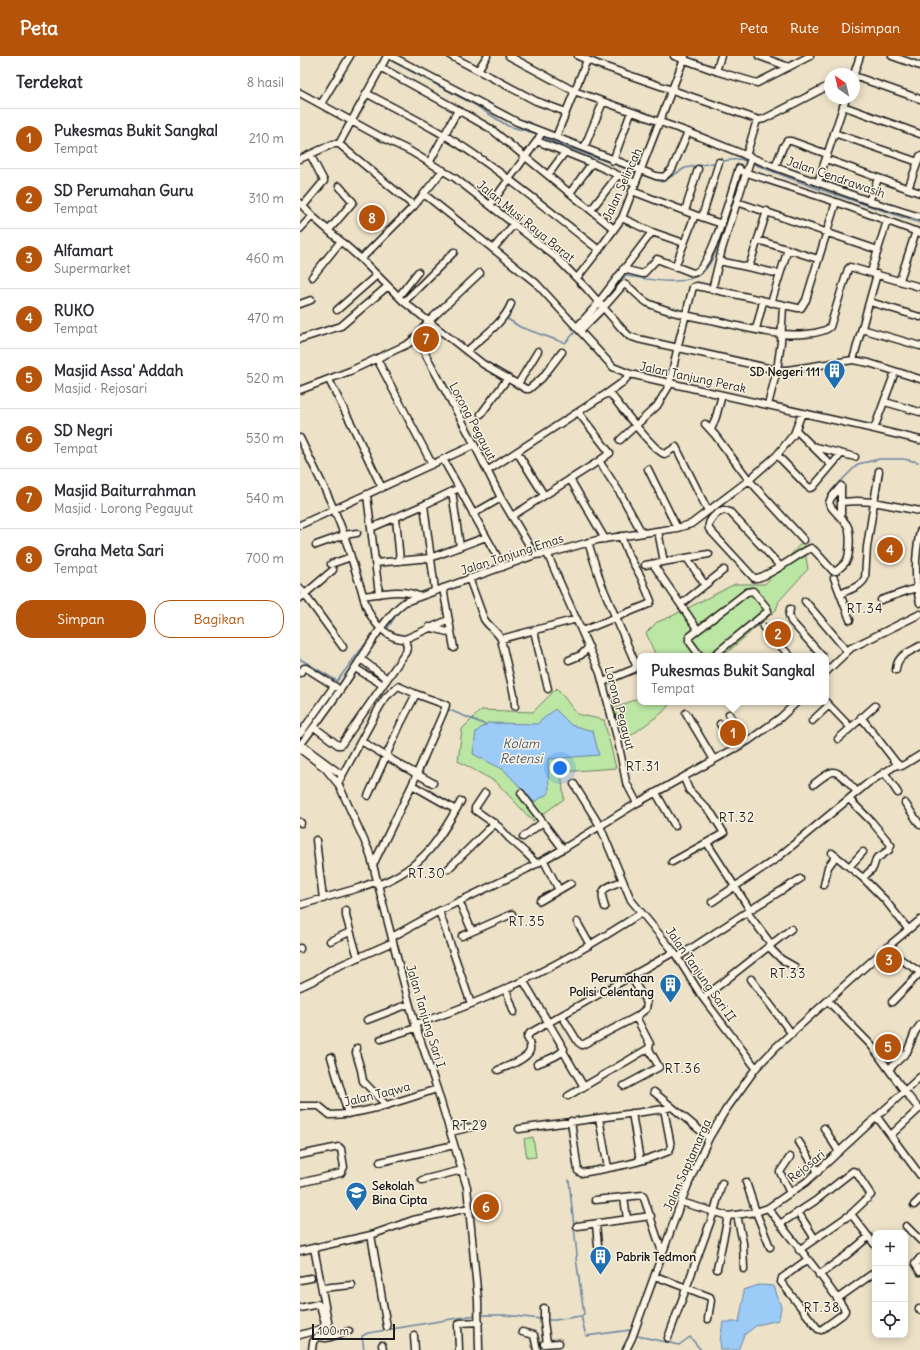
<!DOCTYPE html>
<html lang="id">
<meta charset="utf-8">
<style>
body{margin:0;font-family:Delius,sans-serif;background:#f7f7f7;color:#2b2b33}
.controls{position:absolute;right:12px;bottom:12px;display:grid;overflow:hidden;border-radius:8px;box-shadow:0 2px 10px #0003}
.controls button{width:36px;height:36px;display:grid;place-items:center;padding:0;border:0;border-bottom:1px solid #e1e1e2;background:#fff;color:#2b2b33;font:20px sans-serif}
.compass{position:absolute;left:524px;top:12px;width:36px;height:36px;border-radius:50%;background:#fff;box-shadow:0 2px 10px #0003;rotate:326deg}
.scale{position:absolute;left:12px;bottom:10px;width:83px;box-sizing:border-box;padding-left:4px;border:2px solid #1c1c1c;border-top:0;font-size:11px;line-height:14px;white-space:nowrap;color:#1c1c1c;-webkit-text-stroke:3px #fcf5e5;paint-order:stroke}
.you{position:absolute;left:260px;top:712px;width:14px;height:14px;margin:-10px;border:3px solid #fff;border-radius:50%;background:#1a73e8;box-shadow:0 0 0 6px #1a73e833}
.badge{display:grid;place-items:center;width:26px;height:26px;border-radius:50%;background:#b45309;color:#fff;font-size:13px;font-weight:700}
.pin{position:absolute;translate:-50% -50%;border:2px solid #fff;box-shadow:0 1px 4px #0006}
.popup{position:absolute;left:337px;top:597px;width:192px;height:52px;box-sizing:border-box;display:grid;place-content:center;border-radius:8px;background:#fff;filter:drop-shadow(0 1px 3px #0005);font-size:13px;white-space:nowrap;color:#7c7c81}
.popup b{font-size:15px;color:#2b2b33}
.popup::after{content:'';position:absolute;left:50%;top:100%;margin-left:-8px;border:8px solid transparent;border-top-color:#fff}
.list{margin:0;padding:0;list-style:none}
h2{display:flex;justify-content:space-between;align-items:center;height:52px;margin:0;padding:0 16px;font-size:17px}
h2 small{font-size:13px;font-weight:400;color:#7c7c81}
.list li{display:grid;grid-template-columns:26px 1fr auto;gap:12px;align-items:center;box-sizing:border-box;height:60px;padding:0 16px;border-top:1px solid #e1e1e2}
.list b{display:block;font-size:15px;white-space:nowrap}
.list p{margin:0;font-size:13px;white-space:nowrap;color:#7c7c81}
.list em{font-size:13px;font-style:normal;color:#7c7c81}
.actions{display:flex;gap:8px;padding:12px 16px}
.actions a{flex:1;padding:9px 0;border:1px solid #b45309;border-radius:16px;text-align:center;font-size:14px;color:#b45309}
.actions .main{background:#b45309;color:#fff}
.icon{flex:none;width:22px;height:22px;fill:none;stroke:currentColor;stroke-width:2;stroke-linecap:round;stroke-linejoin:round}
.map{position:relative;flex:none;width:620px;height:1294px;overflow:hidden}
header{display:flex;align-items:center;gap:24px;box-sizing:border-box;height:56px;padding:0 20px;background:#b45309;color:#fff}
header strong{font-size:19px}
nav{display:flex;gap:22px;margin-inline-start:auto;font-size:14px}
main{display:flex}
aside{flex:1;background:#fff}
.map>svg:first-child{display:block}
.green{fill:#bbe6a3;stroke:#6c8160}
.water{fill:#9dcbf8;stroke:#6985a0}
.lines{fill:none;stroke-linecap:round;stroke-linejoin:round}
.stream{stroke:#6985a0;stroke-width:1.5}
.minor-casing{stroke:#1c1c1c;stroke-width:9}
.minor{stroke:#fcf5e5;stroke-width:6}
.labels{text-anchor:middle;dominant-baseline:central;stroke-width:3;stroke-linejoin:round;paint-order:stroke}
.street-label{font-size:12px;fill:#1c1c1c;stroke:#fcf5e5}
.poi-label{font-size:12px;font-weight:bold;fill:#1c1c1c;stroke:#fcf5e5;text-anchor:end}
.neighbourhood-label{font-size:13px;letter-spacing:1px;fill:#1c1c1c;stroke:#fcf5e5}
.water-label{font-size:13px;font-style:italic;fill:#495969;stroke:#fcf5e5}
</style>
<header>
<strong>Peta</strong>
<nav><a>Peta</a><a>Rute</a><a>Disimpan</a></nav>
</header>
<main>
<aside>
<h2>Terdekat<small>8 hasil</small></h2>
<ul class="list">
<li><span class="badge">1</span><div><b>Pukesmas Bukit Sangkal</b><p>Tempat</p></div><em>210 m</em></li>
<li><span class="badge">2</span><div><b>SD Perumahan Guru</b><p>Tempat</p></div><em>310 m</em></li>
<li><span class="badge">3</span><div><b>Alfamart</b><p>Supermarket</p></div><em>460 m</em></li>
<li><span class="badge">4</span><div><b>RUKO</b><p>Tempat</p></div><em>470 m</em></li>
<li><span class="badge">5</span><div><b>Masjid Assa' Addah</b><p>Masjid · Rejosari</p></div><em>520 m</em></li>
<li><span class="badge">6</span><div><b>SD Negri</b><p>Tempat</p></div><em>530 m</em></li>
<li><span class="badge">7</span><div><b>Masjid Baiturrahman</b><p>Masjid · Lorong Pegayut</p></div><em>540 m</em></li>
<li><span class="badge">8</span><div><b>Graha Meta Sari</b><p>Tempat</p></div><em>700 m</em></li>
</ul>
<div class="actions"><a class="main">Simpan</a><a>Bagikan</a></div>
</aside>
<div class="map">
<svg width="620" height="1294" viewBox="0 0 620 1294">
<rect width="100%" height="100%" fill="#ede1c7"/>
<filter id="ink" filterUnits="userSpaceOnUse"><feTurbulence type="fractalNoise" baseFrequency=".025" numOctaves="2"/><feDisplacementMap in="SourceGraphic" scale="8" xChannelSelector="R" yChannelSelector="G"/><feConvolveMatrix kernelMatrix="1 2 1 2 8 2 1 2 1" color-interpolation-filters="sRGB"/></filter>
<g filter="url(#ink)">
<path class="green" d="M 503,485 L 508,513 L 479,545 L 476,554 L 423,600 L 356,600 L 346,577 L 357,566 L 370,561 L 435,528 L 465,528 Z
M 257,632 L 277,658 L 304,664 L 316,712 L 261,716 L 264,743 L 233,765 L 196,726 L 158,705 L 162,673 L 181,654 L 233,656 Z
M 340,641 L 340,646 L 371,646 L 363,656 L 325,684 L 314,653 Z
M 233,1081 L 236,1101 L 227,1102 L 224,1083 Z"/>
<path class="water" d="M 255,653 L 271,669 L 293,675 L 299,699 L 248,703 L 249,737 L 234,746 L 204,714 L 173,698 L 176,676 L 187,667 L 237,668 Z
M 459,1229 L 474,1230 L 481,1251 L 479,1264 L 457,1269 L 444,1279 L 438,1294 L 421,1294 L 420,1285 L 423,1266 L 439,1266 L 443,1245 L 443,1234 Z"/>
<g class="lines">
<path class="stream" d="M 88,3 L 175,49 L 208,70 L 238,78
M 241,80 L 256,87 L 338,117
M 422,105 L 441,103 L 447,106
M 451,107 L 513,131 L 620,167
M 342,119 L 362,126 L 385,112 L 418,106
M 302,246 L 324,221 L 327,220 C 349,223 384,232 403,216 C 414,206 418,187 422,174
M 206,262 L 220,271 L 265,287 L 277,274
M 531,435 L 558,408 L 580,403 L 603,403 L 618,406
M 87,573 L 100,553
M 0,603 L 37,625 L 72,579
M 97,633 L 110,638
M 132,647 L 143,652
M 147,653 L 186,669
M 269,1124 L 277,1199 L 276,1202 L 284,1258 L 281,1260
M 179,1259 L 205,1259 L 241,1263
M 245,1264 L 255,1264 L 281,1260 L 286,1280 L 330,1274 L 329,1278
M 338,1280 L 379,1289 L 390,1281 L 401,1294
M 64,1294 L 62,1280 L 68,1277 L 176,1259"/>
<defs>
<path id="minor" d="M 91,0 L 217,66 L 356,120 L 364,121 L 372,113 L 388,76
M 151,0 L 236,45 L 266,56
M 209,0 L 274,35 L 388,76 L 475,111 L 569,145 L 620,161
M 278,0 L 297,8 L 372,34 L 459,64 L 464,63 L 530,29
M 374,0 L 416,15 L 457,27 L 510,0
M 459,0 L 489,11
M 592,0 L 620,10
M 80,11 L 158,54 L 191,73 L 314,173
M 178,14 L 187,0
M 416,15 L 421,0
M 554,18 L 560,0
M 554,20 L 620,43
M 0,37 L 77,79 L 110,95 L 155,122 L 257,202 L 287,233 L 323,274 L 329,280 L 338,283 L 477,314 L 487,314 L 553,304 L 569,307 L 620,323
M 66,37 C 103,57 141,75 175,99 C 218,128 258,162 299,194
M 21,48 L 50,0
M 543,50 L 620,78
M 534,77 L 618,106
M 256,81 L 287,4
M 237,85 L 292,107 L 335,127
M 39,88 L 114,150
M 284,92 L 303,46
M 446,100 L 457,64
M 0,103 L 33,88 L 39,88 L 87,0
M 526,103 L 620,137
M 313,105 L 331,56
M 129,107 L 158,54
M 475,111 L 483,91 L 487,85 L 491,85 L 527,98
M 438,114 L 536,146 L 620,177
M 248,119 L 265,96
M 518,126 L 546,42
M 608,133 L 620,100
M 332,135 L 395,159 L 422,168
M 270,137 L 292,107
M 124,138 L 236,227 L 313,311 L 330,318 L 347,322 L 574,373 L 620,384
M 569,145 L 578,123
M 437,146 L 578,194
M 0,147 L 12,160 L 61,203 L 104,246 L 183,308 L 226,333 L 229,333 L 242,322 L 262,296
M 190,149 L 237,85 L 242,76
M 3,150 L 24,125 L 12,102
M 291,154 L 318,119
M 385,155 L 398,113
M 402,161 L 419,106
M 322,162 L 352,176 L 384,187
M 0,173 L 12,160
M 29,174 L 53,146 L 39,130
M 458,184 L 518,203
M 193,193 L 214,168
M 61,203 L 114,150 L 143,114
M 419,205 L 480,218
M 375,211 L 395,159
M 449,211 L 467,155
M 323,213 L 343,218 L 357,203 L 393,217 C 411,216 433,129 439,112
M 571,216 L 587,165
M 12,221 L 41,185
M 277,222 L 299,194 L 322,162 L 385,0
M 600,224 L 616,175
M 412,234 L 422,193 L 451,102
M 99,240 L 118,216
M 104,246 L 154,196
M 570,246 L 620,261
M 471,247 L 488,193
M 0,248 L 11,244
M 37,254 L 77,219
M 277,271 L 295,251 L 352,176
M 456,273 L 463,246
M 562,273 L 620,290
M 281,274 L 303,252 L 324,228 C 334,233 340,244 350,248 C 371,257 394,261 416,265 C 438,270 460,276 482,278 C 494,279 521,279 530,271 L 548,213 L 550,211 L 620,231
M 0,283 L 41,270 L 88,230
M 114,283 L 122,292 L 169,378 L 201,442 L 235,499
M 167,295 C 182,281 203,268 211,248
M 77,303 L 132,408
M 553,304 L 577,218
M 29,324 L 54,373 L 82,432
M 218,328 L 238,295
M 0,334 L 50,315 L 108,288 L 114,283 L 129,265 L 180,217
M 309,336 C 318,347 354,396 365,398 L 376,391 L 408,455
M 585,346 L 620,356
M 468,349 L 477,314 L 481,286 L 483,250
M 181,358 L 208,322
M 405,368 L 415,379 L 449,424 L 504,484
M 574,373 L 595,316
M 411,374 L 416,361 L 422,339
M 496,374 L 531,409
M 0,382 C 15,414 33,446 44,479 C 50,497 55,515 61,532 C 64,543 66,554 73,563 C 80,574 92,583 105,583 L 148,564
M 320,384 L 357,350 L 369,330 L 380,281 L 393,231 L 397,230 L 498,252 L 501,252 L 506,244 L 536,146
M 512,390 L 555,401
M 217,396 L 244,439
M 477,399 L 507,430 L 510,432 L 513,431 L 541,398
M 143,403 L 203,511
M 299,405 L 320,437 L 342,477
M 348,413 L 377,472
M 187,415 L 309,336 L 323,326 L 330,318
M 270,423 L 305,483
M 152,435 L 160,491
M 67,439 L 79,538
M 541,446 L 557,445 L 574,446 L 620,455
M 124,449 L 135,534
M 173,458 L 201,442
M 212,460 L 299,405 L 310,397 L 278,356
M 96,462 L 100,505
M 541,462 L 541,430
M 0,469 L 174,389
M 71,472 L 124,449 L 159,432
M 358,475 L 364,506
M 620,475 C 615,499 614,523 620,547
M 288,486 L 301,527 L 336,609 L 334,613 L 303,626
M 16,489 L 44,479 L 57,477
M 247,497 L 300,617 L 318,685 L 326,726 L 337,747
M 387,502 L 405,529
M 75,507 L 130,502 L 186,481
M 31,508 L 51,501
M 353,508 L 398,574
M 345,509 L 409,498
M 480,510 L 430,456 L 424,454 C 416,457 407,464 409,473 L 454,522 C 465,524 499,497 511,492 L 514,494 L 533,515 L 536,515 C 540,512 545,508 547,504 C 550,497 551,475 547,469 C 542,461 532,455 529,447 L 531,442 L 541,430
M 169,522 L 184,563 C 189,571 197,575 201,583 L 214,639 L 215,650
M 534,522 L 550,564
M 0,532 L 43,591
M 143,532 L 154,592
M 540,538 C 548,534 561,531 565,522 L 567,491 L 579,415
M 63,540 C 79,538 103,532 118,540
M 0,542 L 33,514
M 581,544 L 607,535 L 617,532
M 505,545 L 547,595
M 381,548 L 424,514
M 490,553 L 489,559 L 491,565 L 522,600
M 129,571 L 151,577
M 463,571 L 490,600
M 234,575 L 248,633
M 282,575 L 349,548 L 351,545 L 341,521 L 328,498 L 321,480
M 201,583 L 277,563
M 400,600 L 389,585 L 389,581 L 447,536 L 453,535 L 467,552 L 468,555 L 413,600
M 61,603 L 87,623
M 269,604 L 281,599 L 289,591
M 55,612 L 83,629
M 596,614 C 597,599 608,597 620,590
M 526,616 L 551,592 L 620,558
M 0,617 L 4,612 L 6,612 L 36,631
M 526,646 L 550,671
M 386,657 L 414,704
M 429,658 L 448,685
M 561,661 L 598,709 L 602,710 L 620,699
M 512,665 L 529,649
M 420,668 L 436,692
M 14,671 L 38,689 L 41,689 L 106,596 L 107,591 L 105,583
M 0,678 L 34,630
M 538,683 L 575,650
M 61,685 L 104,711 L 133,727
M 0,688 L 42,719
M 1,688 C 21,662 40,635 58,607 C 70,589 87,558 105,546 L 235,499 L 251,497 L 297,484 L 377,472 L 391,468 L 449,424 L 477,399 L 494,378 L 502,357
M 0,693 L 25,712 L 39,729 L 69,795 L 73,809 L 100,913 L 115,968 L 137,1033 L 167,1131 L 178,1244 L 179,1294
M 584,716 L 598,737
M 38,727 L 80,650 L 86,641 L 98,630 L 116,638
M 274,728 L 300,770 L 331,844 L 374,896 L 403,942 L 456,1012
M 514,728 C 519,724 527,717 533,716 C 540,715 552,731 557,736
M 112,729 L 156,754
M 185,737 L 175,752 L 175,754 L 199,771 L 209,782 L 226,797 L 237,808
M 221,737 L 263,793
M 356,737 L 375,770
M 68,740 L 101,667 L 116,638 L 146,649 L 144,655 L 112,729 L 73,809
M 549,743 L 572,766 L 591,789 L 589,794 L 576,803 L 573,812 L 563,822
M 605,747 L 620,769
M 0,766 L 1,767
M 223,781 L 243,766
M 16,784 L 23,843
M 407,787 L 450,854
M 532,797 L 563,822 L 585,844 L 608,873
M 244,805 L 259,834
M 372,806 L 424,777 L 412,758 L 389,734 L 384,722
M 549,811 L 563,796
M 148,813 L 195,767
M 78,829 C 123,811 138,786 161,745
M 524,829 L 528,811 L 536,800
M 159,845 L 172,875
M 240,845 L 271,827
M 412,846 L 476,803 L 568,727 L 598,708
M 0,849 L 62,831 L 77,825
M 305,851 C 298,831 306,832 322,825
M 46,854 L 46,860 L 58,902
M 139,855 L 171,948
M 447,856 L 471,888
M 277,866 L 290,889
M 162,880 L 212,858
M 92,881 L 139,855 L 227,813 L 263,793 L 337,747 L 448,685 L 480,662 L 497,646
M 30,885 L 50,876
M 468,890 L 481,903 L 495,911
M 0,892 L 0,893
M 585,893 L 620,916
M 378,901 L 450,854 L 500,823
M 451,923 L 492,978
M 223,924 L 264,993 C 259,1001 245,1004 237,1008
M 0,931 L 15,924 L 32,913 L 93,886
M 206,933 L 214,956
M 403,942 L 491,873
M 528,945 L 571,989 L 605,1036 L 619,1053
M 592,946 L 620,917
M 262,960 L 278,986 L 282,989 L 336,961 L 346,953 L 347,947 L 331,921
M 67,964 L 109,948
M 115,968 C 196,943 271,903 341,857
M 81,983 L 116,972
M 57,992 L 56,997 L 61,1014 L 63,1025 L 86,1049
M 263,995 L 284,1031
M 31,1001 L 48,1058
M 589,1013 L 607,996 L 615,976 L 620,969
M 198,1014 C 206,1011 228,1003 230,994 C 231,989 229,985 227,981 L 230,977 L 374,896
M 324,1030 L 359,1011 L 349,993
M 354,1036 L 409,1082
M 268,1040 L 349,992 L 350,988 L 336,961
M 0,1050 L 19,1050 L 30,1059 C 67,1058 102,1044 137,1033
M 332,1057 L 340,1105
M 577,1061 L 620,1119
M 299,1062 L 308,1112
M 271,1065 L 278,1115 L 281,1117 C 311,1112 341,1107 369,1095 L 371,1090 L 364,1053
M 524,1072 L 539,1096
M 219,1073 L 364,1053 L 371,1051
M 151,1076 L 180,1069
M 591,1079 L 620,1052
M 499,1086 L 518,1116
M 0,1099 L 39,1091 L 41,1093 L 44,1111 L 41,1117 L 0,1127
M 80,1106 L 154,1089
M 122,1124 L 162,1114
M 446,1126 L 456,1156 L 470,1191
M 490,1137 L 480,1116 L 490,1101
M 324,1141 L 327,1163
M 295,1144 L 343,1139 L 363,1199
M 381,1146 L 428,1160 L 456,1156 L 468,1152 L 506,1126 L 620,1021
M 614,1149 L 620,1143
M 468,1152 C 493,1186 522,1218 545,1254 L 545,1255 L 543,1258 L 521,1274 L 518,1273 L 481,1226 L 482,1222 L 507,1204
M 498,1156 L 515,1183
M 437,1159 L 443,1187 L 444,1213
M 296,1168 L 298,1190
M 480,1168 L 515,1145 L 553,1115 L 556,1116 L 571,1139 L 551,1158
M 277,1170 L 351,1160
M 606,1170 L 620,1184
M 71,1179 L 87,1271
M 499,1194 L 551,1158 L 575,1189
M 0,1195 L 71,1179 L 113,1164 L 169,1152
M 620,1202 L 615,1208 L 620,1216
M 417,1213 L 428,1160
M 519,1219 L 548,1198 L 568,1181
M 355,1220 L 410,1241 L 411,1244 L 408,1263
M 0,1224 L 11,1222
M 22,1232 L 52,1229
M 537,1243 L 575,1216
M 0,1252 L 18,1248 L 20,1250 L 25,1268 L 24,1272 L 0,1279
M 244,1252 L 244,1266 L 247,1287
M 619,1253 L 620,1254
M 222,1276 L 234,1279 L 237,1294
M 114,1280 L 115,1294
M 31,1281 L 49,1275
M 368,1282 L 414,1156 L 422,1127
M 244,1288 L 259,1287
M 82,1289 L 83,1294
M 12,1294 L 13,1286 L 17,1281 L 26,1282 L 31,1281 L 14,1192
M 159,1294 L 158,1269 L 160,1267 L 179,1266
M 326,1294 L 332,1282 L 381,1146 L 395,1112 L 409,1082 L 425,1055 L 456,1012 L 476,991 L 585,893 L 620,864"/>
</defs>
<use href="#minor" class="minor-casing"/>
<use href="#minor" class="minor"/>
</g>
</g>
<defs>
<symbol id="building-pin" viewBox="-11 -11 22 30"><path d="M0 17L-7.5 6A9.5 9.5 0 1 1 7.5 6Z" fill="#1f6fb2" stroke="#fcf5e5"/><path d="M-4-6H4V6H1V3H-1V6H-4ZM-2.5-4.3h1.7v1.8h-1.7ZM.8-4.3h1.7v1.8H.8ZM-2.5-1h1.7V.8h-1.7ZM.8-1h1.7V.8H.8Z" fill="#fff"/></symbol>
<symbol id="school-pin" viewBox="-11 -11 22 30"><path d="M0 17L-7.5 6A9.5 9.5 0 1 1 7.5 6Z" fill="#1f6fb2" stroke="#fcf5e5"/><path d="M0-5L7-2L0 1L-7-2ZM-4 1L0 2.5L4 1V4Q0 6-4 4Z" fill="#fff"/></symbol>
</defs>
<g fill-rule="evenodd">
<use href="#building-pin" x="522" y="302" width="25" height="34"/>
<use href="#building-pin" x="358" y="916" width="25" height="34"/>
<use href="#school-pin" x="44" y="1124" width="25" height="34"/>
<use href="#building-pin" x="288" y="1188" width="25" height="34"/>
</g>
<g class="labels">
<g class="street-label">
<text transform="translate(536 121) rotate(19)">Jalan Cendrawasih</text>
<text transform="translate(322 128) rotate(-66)">Jalan Selincah</text>
<text transform="translate(226 165) rotate(39)">Jalan Musi Raya Barat</text>
<text transform="translate(393 321) rotate(12)">Jalan Tanjung Perak</text>
<text transform="translate(173 365) rotate(62)">Lorong Pegayut</text>
<text transform="translate(212 498) rotate(-18)">Jalan Tanjung Emas</text>
<text transform="translate(320 652) rotate(75)">Lorong Pegayut</text>
<text transform="translate(401 918) rotate(55)">Jalan Tanjung Sari II</text>
<text transform="translate(126 960) rotate(73)">Jalan Tanjung Sari I</text>
<text transform="translate(77 1038) rotate(-14)">Jalan Taqwa</text>
<text transform="translate(387 1109) rotate(-66)">Jalan Saptamarga</text>
<text transform="translate(506 1110) rotate(-39)">Rejosari</text>
</g>
<g class="poi-label">
<text x="520" y="315">SD Negeri 111</text>
<text x="354" y="921">Perumahan<tspan x="354" dy="14">Polisi Celentang</tspan></text>
<text x="72" y="1129" text-anchor="start">Sekolah<tspan x="72" dy="14">Bina Cipta</tspan></text>
<text x="316" y="1200" text-anchor="start">Pabrik Tedmon</text>
</g>
<g class="neighbourhood-label">
<text x="565" y="552">RT.34</text>
<text x="343" y="710">RT.31</text>
<text x="437" y="761">RT.32</text>
<text x="127" y="817">RT.30</text>
<text x="227" y="865">RT.35</text>
<text x="488" y="917">RT.33</text>
<text x="383" y="1012">RT.36</text>
<text x="170" y="1069">RT.29</text>
<text x="522" y="1251">RT.38</text>
</g>
<g class="water-label">
<text x="221" y="687">Kolam<tspan x="221" dy="15">Retensi</tspan></text>
</g>
</g>
</svg>
<div class="controls">
<button>+</button>
<button>−</button>
<button><svg class="icon" aria-label="locate" viewBox="0 0 24 24"><circle cx="12" cy="12" r="6"/><path d="M12 2v4M12 18v4M2 12h4M18 12h4"/></svg></button>
</div>
<svg class="compass" viewBox="-18 -18 36 36"><path d="M0-13l5 13h-10z" fill="#e53935"/><path d="M0 13l5-13h-10z" fill="#7c7c81"/></svg>
<div class="scale">100 m</div>
<div class="you"></div>
<div class="pin badge" style="left:433px;top:677px">1</div>
<div class="popup"><b>Pukesmas Bukit Sangkal</b>Tempat</div>
<div class="pin badge" style="left:478px;top:578px">2</div>
<div class="pin badge" style="left:589px;top:904px">3</div>
<div class="pin badge" style="left:590px;top:494px">4</div>
<div class="pin badge" style="left:588px;top:991px">5</div>
<div class="pin badge" style="left:186px;top:1151px">6</div>
<div class="pin badge" style="left:126px;top:283px">7</div>
<div class="pin badge" style="left:72px;top:162px">8</div>
</div>
</main>
